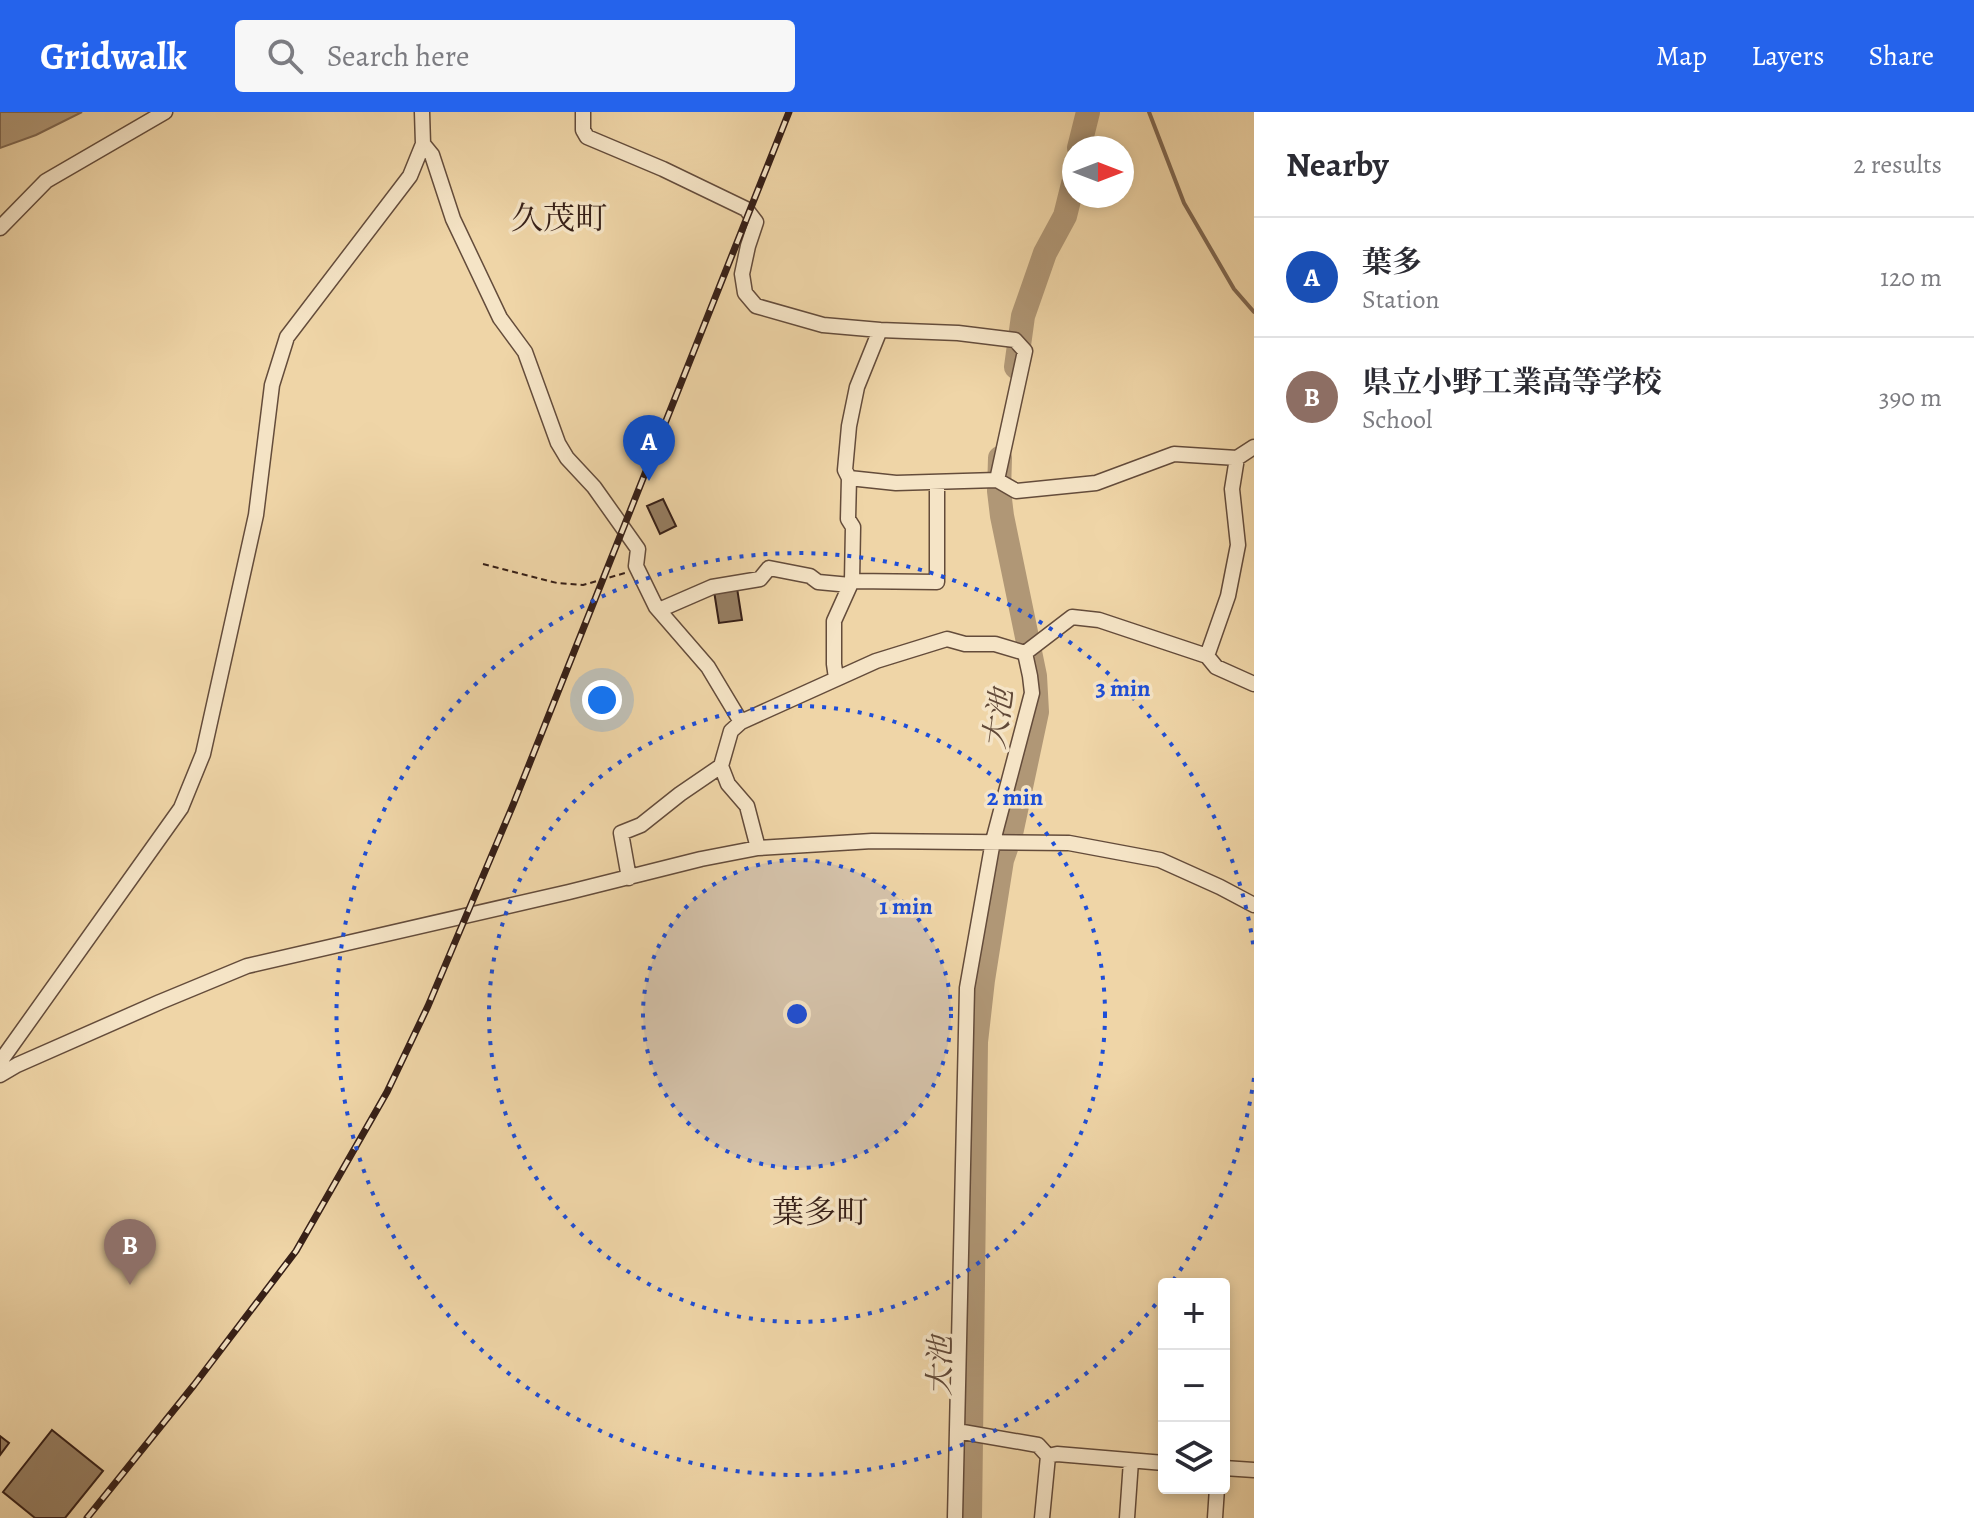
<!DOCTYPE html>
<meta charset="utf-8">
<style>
body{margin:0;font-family:Alegreya,"Noto Serif JP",serif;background:#f7f7f7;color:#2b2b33}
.controls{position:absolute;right:24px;bottom:24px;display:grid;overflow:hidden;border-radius:8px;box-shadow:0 4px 12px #0003}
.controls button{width:72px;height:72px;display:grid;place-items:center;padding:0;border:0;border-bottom:2px solid #e1e1e2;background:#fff;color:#2b2b33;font:40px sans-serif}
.compass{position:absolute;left:1062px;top:24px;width:72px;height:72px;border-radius:50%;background:#fff;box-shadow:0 4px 12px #0003;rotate:90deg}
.you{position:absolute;left:602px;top:588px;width:28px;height:28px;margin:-20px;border:6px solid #fff;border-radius:50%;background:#1a73e8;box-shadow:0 0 0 12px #1a73e833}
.badge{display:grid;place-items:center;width:52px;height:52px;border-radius:50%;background:#2563eb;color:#fff;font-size:26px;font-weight:700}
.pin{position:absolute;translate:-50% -66px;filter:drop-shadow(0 2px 4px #0008)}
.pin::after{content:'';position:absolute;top:42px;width:28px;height:24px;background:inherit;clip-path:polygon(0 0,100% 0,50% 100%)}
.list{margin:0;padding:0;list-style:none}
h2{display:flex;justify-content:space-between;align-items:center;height:104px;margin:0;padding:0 32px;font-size:34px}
h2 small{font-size:26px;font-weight:400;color:#7c7c81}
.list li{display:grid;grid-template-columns:52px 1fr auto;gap:24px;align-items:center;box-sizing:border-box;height:120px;padding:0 32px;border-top:2px solid #e1e1e2}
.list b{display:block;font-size:30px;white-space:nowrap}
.list p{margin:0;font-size:26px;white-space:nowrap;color:#7c7c81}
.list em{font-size:26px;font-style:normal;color:#7c7c81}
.icon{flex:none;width:44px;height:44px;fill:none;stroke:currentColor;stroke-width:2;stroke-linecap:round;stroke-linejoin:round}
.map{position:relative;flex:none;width:1254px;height:1406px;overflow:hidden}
header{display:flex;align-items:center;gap:48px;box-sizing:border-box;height:112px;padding:0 40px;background:#2563eb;color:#fff}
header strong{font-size:38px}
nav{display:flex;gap:44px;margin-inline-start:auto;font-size:28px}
.search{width:560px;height:72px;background:#f7f7f7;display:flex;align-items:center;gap:20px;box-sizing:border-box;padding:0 28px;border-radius:8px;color:#7c7c81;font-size:30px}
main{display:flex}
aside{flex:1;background:#fff}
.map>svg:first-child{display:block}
.water{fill:#b09776;stroke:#7f6750;stroke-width:2}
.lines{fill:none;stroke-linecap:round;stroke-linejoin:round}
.stream{stroke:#7f6750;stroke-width:4}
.river{stroke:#b09776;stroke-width:24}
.building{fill:#967e62;stroke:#361f17;stroke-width:2}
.minor-casing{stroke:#644c3b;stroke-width:17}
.path{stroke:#361f17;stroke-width:2;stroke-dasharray:6 4;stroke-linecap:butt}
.minor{stroke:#f5e4c6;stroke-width:14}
.rail-casing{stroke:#361f17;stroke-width:7}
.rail{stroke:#f5e4c6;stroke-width:4;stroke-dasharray:12;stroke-linecap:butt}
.ring{fill:none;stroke:#1d4ed8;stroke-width:4;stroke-dasharray:4 8}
.labels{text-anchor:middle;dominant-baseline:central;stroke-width:7;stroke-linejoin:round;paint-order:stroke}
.water-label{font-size:30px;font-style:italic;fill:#614938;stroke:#f5e4c6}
.quarter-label{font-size:32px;fill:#361f17;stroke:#f5e4c6}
.centre{fill:#1d4ed8;stroke:#f5e4c6;stroke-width:4}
.ring-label{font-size:24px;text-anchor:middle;font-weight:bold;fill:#1d4ed8;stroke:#f5e4c6;stroke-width:7;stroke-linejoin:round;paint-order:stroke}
</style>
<header>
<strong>Gridwalk</strong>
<div class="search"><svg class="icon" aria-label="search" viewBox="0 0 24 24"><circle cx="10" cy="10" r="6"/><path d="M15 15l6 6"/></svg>Search here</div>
<nav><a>Map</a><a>Layers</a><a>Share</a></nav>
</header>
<main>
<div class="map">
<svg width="1254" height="1406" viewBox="0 0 1254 1406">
<rect width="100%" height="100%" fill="#efd5a7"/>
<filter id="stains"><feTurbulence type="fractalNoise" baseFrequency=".0025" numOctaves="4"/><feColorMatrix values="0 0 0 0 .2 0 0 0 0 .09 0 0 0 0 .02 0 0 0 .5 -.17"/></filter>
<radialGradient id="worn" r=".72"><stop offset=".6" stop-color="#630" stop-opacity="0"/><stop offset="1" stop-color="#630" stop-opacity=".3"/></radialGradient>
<path class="water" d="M 0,0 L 82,0 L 36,23 L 0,36 Z"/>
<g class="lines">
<path class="stream" d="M 1149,0 L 1184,91 L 1234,177 L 1254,200"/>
<path class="river" d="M 1079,36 L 1088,0
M 1016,255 L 1023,204 L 1045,141 L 1065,104 L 1074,68
M 970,1406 L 976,930 L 983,868 L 1002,748 L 1011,722 L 1037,600 L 1035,564 L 1002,404 L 999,379 L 1000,346"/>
</g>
<path class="building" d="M 663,387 L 676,414 L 660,422 L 647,394 Z
M 737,476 L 742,508 L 719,511 L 714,479 Z
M 52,1318 L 103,1359 L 65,1406 L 35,1406 L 3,1380 Z
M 0,1324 L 9,1331 L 0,1343 Z"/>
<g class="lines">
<defs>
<path id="minor" d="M 583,0 L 583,18 L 587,25 L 663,57 L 746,97 L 756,110 L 748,134 L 742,162 L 745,181 L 756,194 L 823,213 L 880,218
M 423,32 L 432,43 L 453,107 L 500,206 L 525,240 L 558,331 L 567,346 L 594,375 L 638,437 L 636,454 L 656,495 L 708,555 L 741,610
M 0,116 L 46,69 L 165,0
M 849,366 L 896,371 L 997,368
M 852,469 L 937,470 L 937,370
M 659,498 L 712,475 L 760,467 L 769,456 L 810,464 L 818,470 L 850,473
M 1207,544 L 1228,484 L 1238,433 L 1232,377 L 1237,346
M 836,566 L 834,552 L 834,509 L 852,469 L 853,415 L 848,407 L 849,366 L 845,358 L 849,314 L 857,275 L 880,218 L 958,221 L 1015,228 L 1025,239 L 997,368 L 1016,379 L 1096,371 L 1174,342 L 1237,346 L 1254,335
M 758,736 L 747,694 L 728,672 L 721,654 L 731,619 L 741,610 L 876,549 L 947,527 L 965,532 L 995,532 L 1025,541 L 1072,505 L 1099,508 L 1207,544 L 1216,555 L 1254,572
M 629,766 L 621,721 L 641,713 L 680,682 L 721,654
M 0,950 L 181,696 L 203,642 L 256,403 L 272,273 L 287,225 L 410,64 L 423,32 L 422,0
M 0,963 L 17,953 L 160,890 L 247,854 L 569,780 L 701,747 L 758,736 L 872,729 L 1069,731 L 1160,748 L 1220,775 L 1254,793
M 957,1319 L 1038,1333 L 1048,1344
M 1224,1356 L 1254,1358
M 955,1406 L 967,876 L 993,729 L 1032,581 L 1030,564 L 1025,541
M 1042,1406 L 1048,1344 L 1057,1342 L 1164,1351
M 1127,1406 L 1131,1349
M 1215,1406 L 1217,1376"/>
</defs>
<use href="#minor" class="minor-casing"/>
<path class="path" d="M 483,452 L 557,471 L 583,473 L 625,461"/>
<use href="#minor" class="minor"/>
<defs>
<path id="rail" d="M 87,1406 L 194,1273 L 296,1139 L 387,980 L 428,894 L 513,693 L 789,0"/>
</defs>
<use href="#rail" class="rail-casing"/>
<use href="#rail" class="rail"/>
</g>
<circle cx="797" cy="902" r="154" fill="#1d4ed8" fill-opacity=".12"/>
<g class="ring">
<circle cx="797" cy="902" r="154"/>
<circle cx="797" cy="902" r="308"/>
<path d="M1254 966A461 461 0 0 1 1172 1170M1163 1183A461 461 0 1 1 1254 838"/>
</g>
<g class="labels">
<g class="water-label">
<text transform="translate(998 607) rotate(-82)">大池</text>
<text transform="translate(940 1254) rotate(-89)">大池</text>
</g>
<g class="quarter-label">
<text x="559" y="106">久茂町</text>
<text x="820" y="1100">葉多町</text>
</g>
</g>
<circle cx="797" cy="902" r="12" class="centre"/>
<g class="ring-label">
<text x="1123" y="584">3 min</text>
<text x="1015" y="693">2 min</text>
<text x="906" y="802">1 min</text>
</g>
<rect width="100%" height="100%" filter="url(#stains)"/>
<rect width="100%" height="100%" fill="url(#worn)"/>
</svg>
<div class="controls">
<button>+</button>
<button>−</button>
<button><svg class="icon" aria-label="layers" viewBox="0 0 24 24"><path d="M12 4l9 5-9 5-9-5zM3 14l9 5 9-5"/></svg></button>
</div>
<svg class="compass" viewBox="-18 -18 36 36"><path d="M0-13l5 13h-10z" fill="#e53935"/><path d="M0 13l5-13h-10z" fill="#7c7c81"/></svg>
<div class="you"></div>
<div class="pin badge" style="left:649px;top:369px;background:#1a4fb4">A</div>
<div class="pin badge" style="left:130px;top:1173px;background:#8d6e63">B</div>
</div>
<aside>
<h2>Nearby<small>2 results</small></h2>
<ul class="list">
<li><span class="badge" style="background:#1a4fb4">A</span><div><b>葉多</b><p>Station</p></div><em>120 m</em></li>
<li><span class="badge" style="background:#8d6e63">B</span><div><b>県立小野工業高等学校</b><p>School</p></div><em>390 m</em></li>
</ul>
</aside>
</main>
